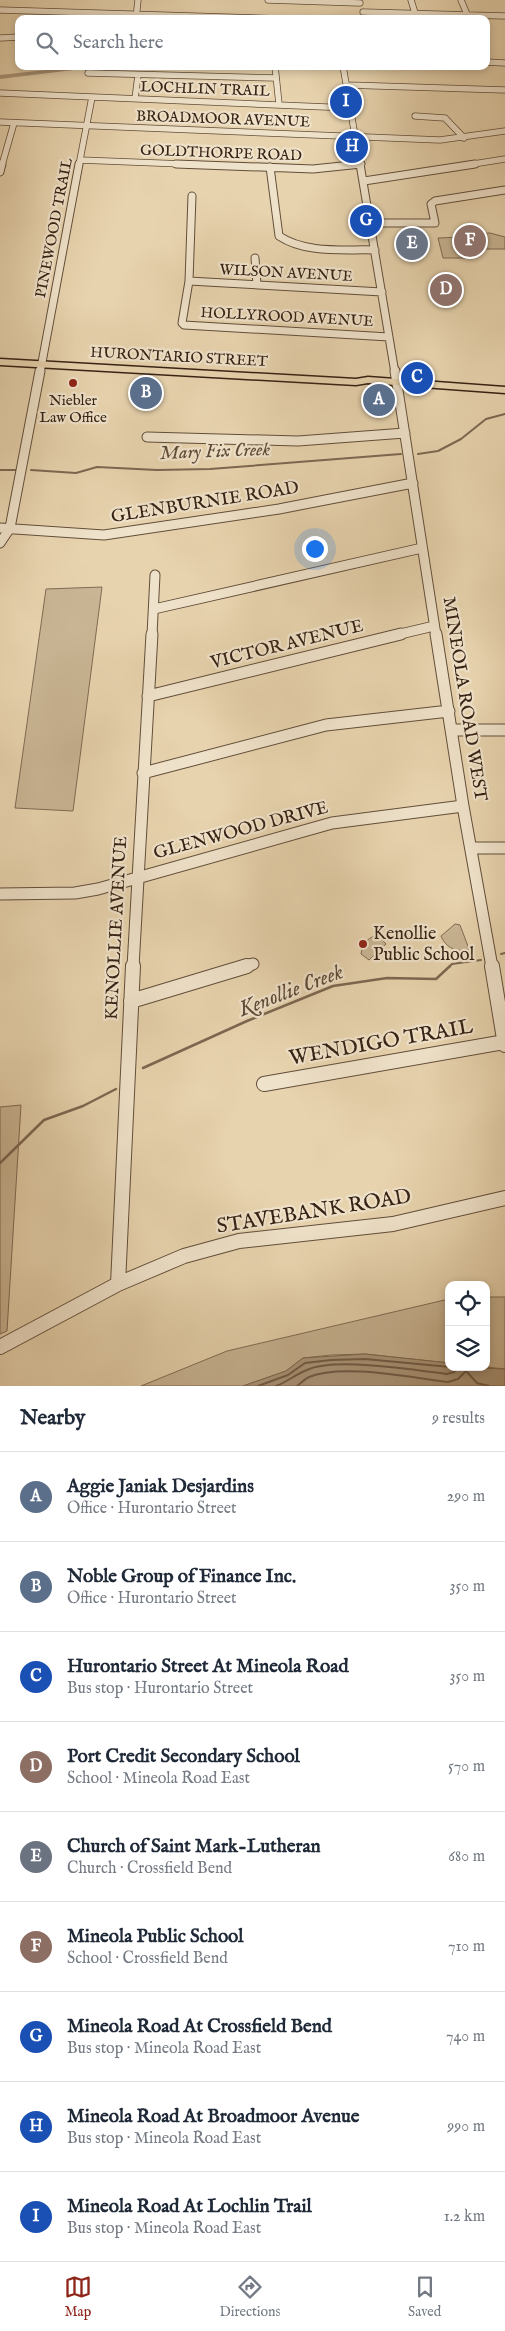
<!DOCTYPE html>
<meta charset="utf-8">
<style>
body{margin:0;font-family:"IM FELL English",serif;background:#f2f2f3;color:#1f2937}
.controls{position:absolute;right:15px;bottom:15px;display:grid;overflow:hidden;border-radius:10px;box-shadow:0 2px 8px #0003}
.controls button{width:45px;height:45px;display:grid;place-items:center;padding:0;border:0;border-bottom:1px solid #e0e1e3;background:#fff;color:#1f2937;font:25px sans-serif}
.you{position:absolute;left:314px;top:548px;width:18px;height:18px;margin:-12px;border:4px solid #fff;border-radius:50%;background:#1a73e8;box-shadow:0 0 0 8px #1a73e833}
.badge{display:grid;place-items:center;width:32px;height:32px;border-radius:50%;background:#8f2418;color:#fff;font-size:16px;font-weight:700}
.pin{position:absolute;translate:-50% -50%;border:2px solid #fff;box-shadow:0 1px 5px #0006}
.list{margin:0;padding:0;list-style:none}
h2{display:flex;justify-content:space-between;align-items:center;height:65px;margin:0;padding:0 20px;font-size:21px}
h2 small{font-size:16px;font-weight:400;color:#747a83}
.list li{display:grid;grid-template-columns:32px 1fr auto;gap:15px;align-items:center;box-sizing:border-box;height:90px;padding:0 20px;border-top:1px solid #e0e1e3}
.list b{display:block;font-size:19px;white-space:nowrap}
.list p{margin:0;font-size:16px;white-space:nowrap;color:#747a83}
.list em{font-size:16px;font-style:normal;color:#747a83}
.icon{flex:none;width:28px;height:28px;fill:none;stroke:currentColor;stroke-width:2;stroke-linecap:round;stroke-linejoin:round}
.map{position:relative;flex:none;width:505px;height:1386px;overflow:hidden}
.search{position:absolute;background:#fff;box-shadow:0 2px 8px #0003;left:15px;right:15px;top:15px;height:55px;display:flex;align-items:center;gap:12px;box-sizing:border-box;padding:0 18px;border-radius:10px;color:#747a83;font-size:19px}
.sheet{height:875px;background:#fff}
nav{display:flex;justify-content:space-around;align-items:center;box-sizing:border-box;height:70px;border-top:1px solid #e0e1e3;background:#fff;font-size:14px;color:#747a83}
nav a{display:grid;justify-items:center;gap:2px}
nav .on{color:#8f2418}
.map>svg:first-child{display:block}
.green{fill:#c9b594;stroke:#806b54}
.water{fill:#ab967a;stroke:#7c6751}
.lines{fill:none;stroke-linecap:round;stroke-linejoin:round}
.shore{stroke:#705c47;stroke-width:2}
.stream-far1{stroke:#7c6751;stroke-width:2}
.stream{stroke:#7c6751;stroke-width:2.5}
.river{fill:#ab967a;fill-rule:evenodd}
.minor-far4-casing{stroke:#624e3a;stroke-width:7}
.minor-far3-casing{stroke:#624e3a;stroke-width:9}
.minor-far2-casing{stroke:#624e3a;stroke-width:11}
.minor-far1-casing{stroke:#624e3a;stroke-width:13}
.minor-casing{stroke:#624e3a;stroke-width:16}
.major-casing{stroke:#362114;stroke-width:3}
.minor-far4{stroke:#efe2ca;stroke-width:5.5}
.minor-far3{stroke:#efe2ca;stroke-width:7}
.minor-far2{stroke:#efe2ca;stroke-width:9}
.minor-far1{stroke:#efe2ca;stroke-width:11}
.minor{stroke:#efe2ca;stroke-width:14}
.major{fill:#e7d3ae;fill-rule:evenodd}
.poi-dot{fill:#8f2418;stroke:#efe2ca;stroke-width:2}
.labels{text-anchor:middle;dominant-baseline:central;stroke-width:4.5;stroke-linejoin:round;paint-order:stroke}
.far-street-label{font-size:15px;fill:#362114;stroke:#efe2ca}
.far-poi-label{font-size:15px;fill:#362114;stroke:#efe2ca}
.street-label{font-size:18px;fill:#362114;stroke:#efe2ca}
.poi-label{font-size:18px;fill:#362114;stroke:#efe2ca;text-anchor:start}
.water-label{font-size:19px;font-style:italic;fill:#5f4a38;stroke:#efe2ca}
.near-street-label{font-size:21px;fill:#362114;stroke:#efe2ca}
.near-water-label{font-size:22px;font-style:italic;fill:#5f4a38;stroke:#efe2ca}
</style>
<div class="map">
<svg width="505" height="1386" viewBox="0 0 505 1386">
<rect width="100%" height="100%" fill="#e7d3ae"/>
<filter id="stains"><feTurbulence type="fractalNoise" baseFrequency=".004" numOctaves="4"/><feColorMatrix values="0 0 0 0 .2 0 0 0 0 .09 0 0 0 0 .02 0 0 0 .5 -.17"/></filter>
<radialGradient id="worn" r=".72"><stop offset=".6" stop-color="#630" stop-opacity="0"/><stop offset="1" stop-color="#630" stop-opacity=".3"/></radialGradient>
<path class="green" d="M 490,233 L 505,237 L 505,249 L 482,249 L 477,234 Z
M 463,237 L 469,258 L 443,258 L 438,238 Z
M 102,587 L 73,811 L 15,808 L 46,589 Z
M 455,924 L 460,925 L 469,949 C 457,953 446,948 441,936 Z
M 378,935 L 386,944 L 369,960 L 361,954 C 363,943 367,938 378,935 Z
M 21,1105 L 7,1331 L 0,1334 L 0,1107 Z
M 486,1297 L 505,1297 L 505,1369 L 486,1367 Z
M 449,1299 L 449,1363 L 365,1354 L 331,1355 L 303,1358 L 286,1371 L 243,1386 L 141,1386 L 227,1351 Z"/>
<path class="water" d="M 365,1354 L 449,1363 L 449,1367 L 505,1369 L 505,1386 L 243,1386 L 286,1371 L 303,1358 Z"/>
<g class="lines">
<path class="shore" d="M 258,1386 L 288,1375 L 305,1363 L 331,1360 L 365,1359 L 450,1367
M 276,1386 C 287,1382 296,1374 307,1370 C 335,1357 415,1370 447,1374 L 454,1372 L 459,1367
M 297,1386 C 301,1383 305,1379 309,1377 C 342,1363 412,1378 448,1382 L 458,1379 L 466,1371 L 477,1383 L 489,1386"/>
<path class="stream-far1" d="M 418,454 L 438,451 L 461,439 L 486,419 L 505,414
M 0,470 L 17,470
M 31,470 L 76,473 L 97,467 L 157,470 L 210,469 L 401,454
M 501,954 L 505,953
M 449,967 L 452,964 L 481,960"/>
<path class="stream" d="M 143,1068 L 247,1021 L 333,986 L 387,978 L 436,979 L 450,966
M 0,1163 L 44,1120 L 83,1106 L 116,1089"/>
<path class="river" d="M 82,66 L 106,66 L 0,79 L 0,75 Z"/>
<defs>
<path id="minor-far4" d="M 268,0 L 360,3
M 411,0 L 415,13
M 461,0 L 469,19
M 0,10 L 285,19
M 363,12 L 505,16
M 136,19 L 138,0
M 0,38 L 19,37
M 486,62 L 505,63
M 275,66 L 279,104
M 343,66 L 360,165
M 88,73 L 276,78
M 347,85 L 505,90
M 0,93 L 350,108
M 135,99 L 138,75
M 415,116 L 445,118 L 464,138
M 0,122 L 440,140 L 505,131
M 80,160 L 208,165
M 2,165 L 14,123
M 79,165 L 92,97
M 352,165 L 361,164
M 467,165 L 505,159"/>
<path id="minor-far3" d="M 176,164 L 313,169 L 361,164
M 360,164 L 395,373
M 270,167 L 279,236 C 306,254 344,249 375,250
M 0,172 L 2,164
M 364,181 L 475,164
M 192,196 L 189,281 L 182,323 L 184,325 L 389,337
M 371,223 L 435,223 L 431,204 L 435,201 L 505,190
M 255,258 L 257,285
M 189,281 L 382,292
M 40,373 L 79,164"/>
<path id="minor-far2" d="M 395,371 L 436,635
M 147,437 L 298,441 L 405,433
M 0,528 L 104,535 L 279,509 L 413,483
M 0,543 L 10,528 L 40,371
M 154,609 L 422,548
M 152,635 L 155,575
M 396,635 L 434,626"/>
<path id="minor-far1" d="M 436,634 L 463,806 L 492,967
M 148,696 L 401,634
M 451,730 L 505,730
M 143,773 L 326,725 L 449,711
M 472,848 L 505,848
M 0,894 L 75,893 L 98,889 L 332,823 L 463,806
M 133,967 L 152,634
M 243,967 L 253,964"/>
<path id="minor" d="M 492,966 L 505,1045
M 131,1001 L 247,966
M 264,1084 L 505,1042
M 118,1284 L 133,966
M 0,1347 L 118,1284 L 184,1256 L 239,1241 L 393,1224 L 505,1198"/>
<path id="major" d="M 0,359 L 356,379 L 368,377 L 505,387 L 505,393 L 368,383 L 356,385 L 0,365 Z"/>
</defs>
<use href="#minor-far4" class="minor-far4-casing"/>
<use href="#minor-far3" class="minor-far3-casing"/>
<use href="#minor-far2" class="minor-far2-casing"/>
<use href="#minor-far1" class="minor-far1-casing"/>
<use href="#minor" class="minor-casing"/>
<use href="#major" class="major-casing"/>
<use href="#minor-far4" class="minor-far4"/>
<use href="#minor-far3" class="minor-far3"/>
<use href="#minor-far2" class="minor-far2"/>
<use href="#minor-far1" class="minor-far1"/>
<use href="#minor" class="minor"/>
<use href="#major" class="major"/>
</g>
<g class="poi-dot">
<circle cx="73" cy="383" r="5"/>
<circle cx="363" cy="944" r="5"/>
</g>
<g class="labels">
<g class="far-street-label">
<text transform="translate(205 89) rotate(2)">LOCHLIN TRAIL</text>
<text transform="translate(223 119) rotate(2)">BROADMOOR AVENUE</text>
<text transform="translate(221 153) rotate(2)">GOLDTHORPE ROAD</text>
<text transform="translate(54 228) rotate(-79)">PINEWOOD TRAIL</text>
<text transform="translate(286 273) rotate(3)">WILSON AVENUE</text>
<text transform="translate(287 317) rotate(3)">HOLLYROOD AVENUE</text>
<text transform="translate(179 357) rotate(3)">HURONTARIO STREET</text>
</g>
<g class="far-poi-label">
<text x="73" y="400">Niebler<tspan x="73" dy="17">Law Office</tspan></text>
</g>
<g class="street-label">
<text transform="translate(205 503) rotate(-9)">GLENBURNIE ROAD</text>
<text transform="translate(287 645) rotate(-14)">VICTOR AVENUE</text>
<text transform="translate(464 699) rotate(81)">MINEOLA ROAD WEST</text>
<text transform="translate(241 831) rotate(-15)">GLENWOOD DRIVE</text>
<text transform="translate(117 928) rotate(-87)">KENOLLIE AVENUE</text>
</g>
<g class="poi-label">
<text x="373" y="934">Kenollie<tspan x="373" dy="21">Public School</tspan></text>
</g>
<g class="water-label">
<text transform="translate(215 452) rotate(-2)">Mary Fix Creek</text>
</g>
<g class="near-street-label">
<text transform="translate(381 1043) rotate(-10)">WENDIGO TRAIL</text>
<text transform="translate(314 1212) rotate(-9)">STAVEBANK ROAD</text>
</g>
<g class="near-water-label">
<text transform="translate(291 991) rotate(-21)">Kenollie Creek</text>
</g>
</g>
<rect width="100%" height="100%" filter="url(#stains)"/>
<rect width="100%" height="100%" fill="url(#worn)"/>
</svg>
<div class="controls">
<button><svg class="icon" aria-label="locate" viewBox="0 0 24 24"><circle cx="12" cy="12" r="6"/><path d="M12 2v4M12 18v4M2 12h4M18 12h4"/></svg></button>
<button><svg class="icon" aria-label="layers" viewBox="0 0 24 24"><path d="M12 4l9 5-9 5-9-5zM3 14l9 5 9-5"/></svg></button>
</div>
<div class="you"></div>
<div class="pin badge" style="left:379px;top:400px;background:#5c6f8a">A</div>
<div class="pin badge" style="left:146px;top:393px;background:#5c6f8a">B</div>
<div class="pin badge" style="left:417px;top:378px;background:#1a4fb4">C</div>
<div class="pin badge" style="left:446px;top:290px;background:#8d6e63">D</div>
<div class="pin badge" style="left:412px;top:244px;background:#6b7280">E</div>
<div class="pin badge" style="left:470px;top:241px;background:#8d6e63">F</div>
<div class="pin badge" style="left:366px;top:221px;background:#1a4fb4">G</div>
<div class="pin badge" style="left:352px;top:147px;background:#1a4fb4">H</div>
<div class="pin badge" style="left:346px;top:102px;background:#1a4fb4">I</div>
<div class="search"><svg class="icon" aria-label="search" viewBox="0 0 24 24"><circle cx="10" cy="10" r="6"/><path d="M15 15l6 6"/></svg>Search here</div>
</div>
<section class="sheet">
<h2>Nearby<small>9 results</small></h2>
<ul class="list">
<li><span class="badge" style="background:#5c6f8a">A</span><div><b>Aggie Janiak Desjardins</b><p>Office · Hurontario Street</p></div><em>290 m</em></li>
<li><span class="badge" style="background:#5c6f8a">B</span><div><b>Noble Group of Finance Inc.</b><p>Office · Hurontario Street</p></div><em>350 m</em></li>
<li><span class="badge" style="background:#1a4fb4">C</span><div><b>Hurontario Street At Mineola Road</b><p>Bus stop · Hurontario Street</p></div><em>350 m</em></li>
<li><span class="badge" style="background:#8d6e63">D</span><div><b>Port Credit Secondary School</b><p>School · Mineola Road East</p></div><em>570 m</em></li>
<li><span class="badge" style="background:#6b7280">E</span><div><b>Church of Saint Mark-Lutheran</b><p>Church · Crossfield Bend</p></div><em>680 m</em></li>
<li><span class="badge" style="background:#8d6e63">F</span><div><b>Mineola Public School</b><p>School · Crossfield Bend</p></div><em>710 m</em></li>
<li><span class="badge" style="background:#1a4fb4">G</span><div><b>Mineola Road At Crossfield Bend</b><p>Bus stop · Mineola Road East</p></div><em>740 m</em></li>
<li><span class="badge" style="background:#1a4fb4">H</span><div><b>Mineola Road At Broadmoor Avenue</b><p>Bus stop · Mineola Road East</p></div><em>990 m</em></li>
<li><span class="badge" style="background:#1a4fb4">I</span><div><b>Mineola Road At Lochlin Trail</b><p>Bus stop · Mineola Road East</p></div><em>1.2 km</em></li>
</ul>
</section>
<nav>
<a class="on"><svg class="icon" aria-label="map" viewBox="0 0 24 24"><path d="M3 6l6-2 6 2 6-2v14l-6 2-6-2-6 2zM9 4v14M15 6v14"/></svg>Map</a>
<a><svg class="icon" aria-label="directions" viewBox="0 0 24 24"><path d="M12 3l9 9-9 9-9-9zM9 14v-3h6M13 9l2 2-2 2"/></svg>Directions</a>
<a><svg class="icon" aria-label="saved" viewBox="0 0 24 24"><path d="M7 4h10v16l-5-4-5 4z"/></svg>Saved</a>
</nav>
